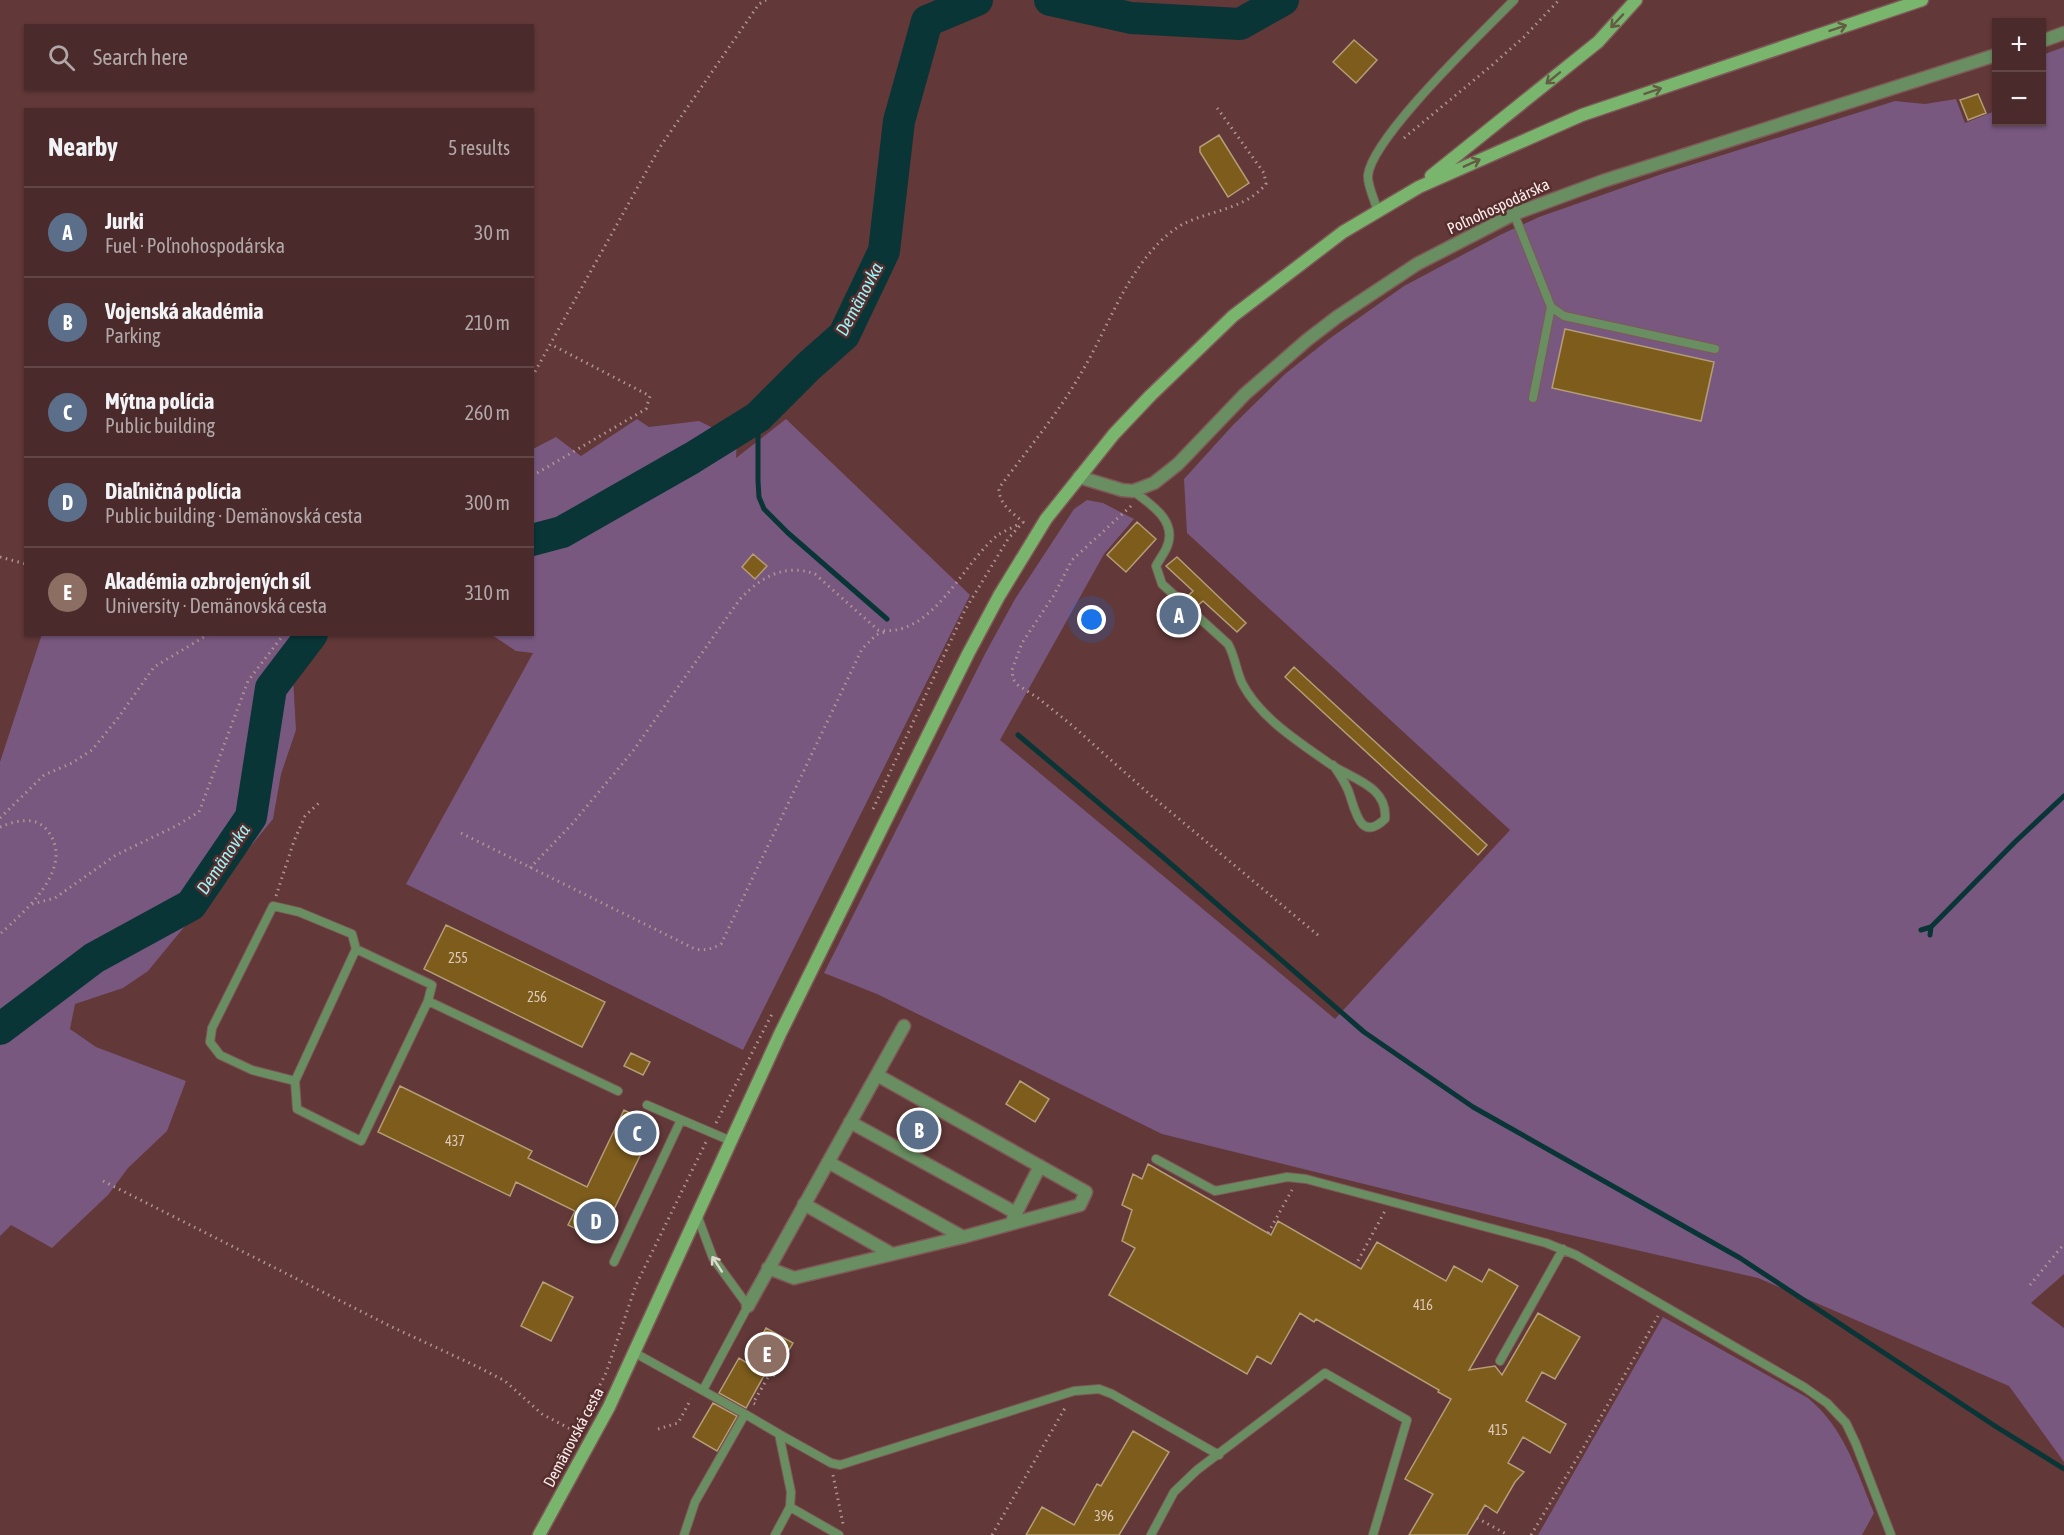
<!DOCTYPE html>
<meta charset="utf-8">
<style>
body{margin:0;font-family:"Asap Condensed",sans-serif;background:#543636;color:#f1f3f6}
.controls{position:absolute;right:18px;top:18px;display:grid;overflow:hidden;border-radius:0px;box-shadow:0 2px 4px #0004}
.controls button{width:54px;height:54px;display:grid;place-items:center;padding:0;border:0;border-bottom:2px solid #614647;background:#4a2a2a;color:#f1f3f6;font:30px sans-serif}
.you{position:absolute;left:1092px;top:620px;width:21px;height:21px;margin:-15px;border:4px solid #fff;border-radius:50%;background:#1a73e8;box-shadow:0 0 0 9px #1a73e833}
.badge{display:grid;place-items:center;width:39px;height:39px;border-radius:50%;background:#e797bd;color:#fff;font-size:20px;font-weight:700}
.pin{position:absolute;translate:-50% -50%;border:3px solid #fff;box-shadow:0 2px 6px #0006}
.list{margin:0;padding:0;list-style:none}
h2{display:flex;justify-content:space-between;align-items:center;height:78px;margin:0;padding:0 24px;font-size:26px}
h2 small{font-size:20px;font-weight:400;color:#b2a7a8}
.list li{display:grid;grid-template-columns:39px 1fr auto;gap:18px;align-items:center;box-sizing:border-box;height:90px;padding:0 24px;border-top:2px solid #614647}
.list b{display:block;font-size:22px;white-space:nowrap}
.list p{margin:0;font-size:20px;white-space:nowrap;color:#b2a7a8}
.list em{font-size:20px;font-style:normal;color:#b2a7a8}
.icon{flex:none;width:33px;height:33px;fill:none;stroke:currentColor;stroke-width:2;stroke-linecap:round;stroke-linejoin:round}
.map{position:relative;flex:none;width:2064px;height:1535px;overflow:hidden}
.search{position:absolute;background:#4a2a2a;box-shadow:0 2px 4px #0004;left:24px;top:24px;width:510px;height:66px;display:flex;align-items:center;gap:15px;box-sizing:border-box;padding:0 21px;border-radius:0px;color:#b2a7a8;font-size:22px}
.panel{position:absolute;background:#4a2a2a;box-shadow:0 2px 4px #0004;left:24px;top:108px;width:510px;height:528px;border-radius:0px}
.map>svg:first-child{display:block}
.green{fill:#78587f}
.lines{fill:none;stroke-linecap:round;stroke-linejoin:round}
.stream{stroke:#0a3537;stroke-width:5}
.river{stroke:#0a3537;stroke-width:32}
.building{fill:#7d5c1c;stroke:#b49d77;stroke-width:1.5}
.service-casing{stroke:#7e5958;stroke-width:10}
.minor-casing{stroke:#7e5958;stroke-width:15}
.secondary-casing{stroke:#7e5958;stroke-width:15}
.path{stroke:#b09393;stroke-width:3;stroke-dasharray:1.5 4.5;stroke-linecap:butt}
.service{stroke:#698e61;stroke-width:8}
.minor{stroke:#698e61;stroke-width:12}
.secondary{stroke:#7ab56e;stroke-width:12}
.oneway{stroke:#635d44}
.oneway2{stroke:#dfdad0}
.labels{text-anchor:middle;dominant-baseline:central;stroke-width:5;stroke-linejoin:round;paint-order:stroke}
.number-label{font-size:14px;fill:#ddc9b8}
.street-label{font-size:16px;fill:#fdedec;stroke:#562e2e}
.water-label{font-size:18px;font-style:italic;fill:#9bf4f9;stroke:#562e2e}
</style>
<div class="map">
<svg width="2064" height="1535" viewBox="0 0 2064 1535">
<rect width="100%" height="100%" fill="#623838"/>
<path class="green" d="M 2064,47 L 2064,1274 L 2031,1303 L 2064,1328 L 2064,1462 L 2009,1386 L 1758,1278 L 1562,1233 L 1162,1134 L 877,994 L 824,973 L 986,652 L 1015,599 L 1074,509 L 1087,500 L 1103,503 L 1134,519 L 1104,554 L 1000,740 L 1335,1019 L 1510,830 L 1187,533 L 1184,479 L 1233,425 L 1285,374 L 1329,339 L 1404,286 L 1500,235 L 1539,217 L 1662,174 L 1895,101 L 1925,104 L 1956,99 L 1965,123 L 1995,111 L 1996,107 L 1996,122 L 2042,122 L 2042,55 Z
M 637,419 L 649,427 L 699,421 L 737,440 L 736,458 L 786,419 L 970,595 L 743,1050 L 406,884 L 533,653 L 516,651 L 492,635 L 532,634 L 533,449 L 556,437 L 581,456 Z
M 42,634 L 301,635 L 268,677 L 293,678 L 296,730 L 281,774 L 273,819 L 148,971 L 123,988 L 75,1004 L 70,1029 L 96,1047 L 186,1081 L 167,1131 L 128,1168 L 108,1195 L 52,1248 L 11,1225 L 0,1236 L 0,762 Z
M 1663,1317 L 1808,1398 C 1845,1429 1856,1470 1874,1513 L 1862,1535 L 1538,1535 Z"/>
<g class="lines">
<path class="stream" d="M 758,417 L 758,481 L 759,497 L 764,509 L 788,533 L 887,619
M 1018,735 L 1164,858 L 1364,1032 L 1473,1107 L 1740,1258 L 1995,1426 L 2064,1469
M 1921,930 L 1931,927
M 1930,935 L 1931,927 L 2015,842 L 2064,796"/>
<path class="river" d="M 1050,0 L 1131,18 L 1240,24 L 1283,0
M 532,540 L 562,532 L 692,458 L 758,417 L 809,366 L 844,335 L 884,251 L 899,121 L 927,21 L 977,0
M 0,1029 L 94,958 L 191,905 L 251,817 L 271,688 L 312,634"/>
</g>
<path class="building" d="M 1354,40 L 1377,60 L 1356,83 L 1333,62 Z
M 1978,94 L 1986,113 L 1968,120 L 1960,100 Z
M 1219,135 L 1249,183 L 1228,197 L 1200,152 L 1200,147 Z
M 1565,329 L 1714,362 L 1701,421 L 1552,388 Z
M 1137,522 L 1156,539 L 1126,572 L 1107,555 Z
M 753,554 L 767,566 L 755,579 L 742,567 Z
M 1177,557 L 1246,623 L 1237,632 L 1203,601 L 1196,607 L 1186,598 L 1193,591 L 1166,566 Z
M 1178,607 L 1188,616 L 1178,626 L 1168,617 Z
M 1294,667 L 1487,845 L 1478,855 L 1285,677 Z
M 446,925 L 605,1002 L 582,1047 L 424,969 Z
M 631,1053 L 650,1062 L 643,1075 L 624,1066 Z
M 1020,1081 L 1049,1099 L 1035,1122 L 1006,1104 Z
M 400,1086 L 532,1151 L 528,1158 L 587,1187 L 624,1110 L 655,1125 L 599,1240 L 568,1225 L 575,1211 L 516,1182 L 510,1196 L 378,1132 Z
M 1148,1164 L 1271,1235 L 1278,1221 L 1361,1269 L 1377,1242 L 1446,1281 L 1454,1266 L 1482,1282 L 1489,1269 L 1518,1286 L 1469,1370 L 1495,1366 L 1502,1375 L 1538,1313 L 1580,1337 L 1555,1379 L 1542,1372 L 1526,1401 L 1566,1424 L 1550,1453 L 1523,1437 L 1508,1463 L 1524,1472 L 1515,1482 L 1497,1513 L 1485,1505 L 1467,1535 L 1409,1535 L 1433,1494 L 1405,1479 L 1451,1399 L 1438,1392 L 1439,1390 L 1328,1326 L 1316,1319 L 1314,1322 L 1300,1313 L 1271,1364 L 1257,1356 L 1247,1374 L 1109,1295 L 1135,1248 L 1122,1241 L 1132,1210 L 1122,1205 L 1133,1174 L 1142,1179 Z
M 543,1282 L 573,1297 L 551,1341 L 521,1326 Z
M 766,1328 L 793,1343 L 774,1376 L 766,1372 L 746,1408 L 719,1393 L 739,1358 L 747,1363 Z
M 713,1403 L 737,1416 L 717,1451 L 693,1437 Z
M 1133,1431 L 1169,1452 L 1119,1535 L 1026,1535 L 1042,1507 L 1074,1525 L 1097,1484 L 1101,1486 Z"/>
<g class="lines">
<defs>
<path id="service" d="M 1377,210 C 1375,200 1367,185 1368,175 C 1373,136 1483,32 1514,0
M 1514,214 L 1551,307 L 1533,398
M 1551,307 L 1564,316 L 1715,349
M 1133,491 C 1152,505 1179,522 1166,549 C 1163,555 1159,560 1156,566 L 1162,584 L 1228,644 C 1235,656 1236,670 1242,683 C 1260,718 1299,742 1330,764 C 1352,779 1388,786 1385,819 C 1359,844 1355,807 1348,790 C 1344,781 1339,773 1333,765
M 356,949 L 432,985 L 428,1001 L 361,1141 L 297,1109 L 295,1081 Z
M 428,1001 L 618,1091
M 295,1081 L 252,1070 L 220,1055 L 210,1042 L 212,1028 L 273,906 L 299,912 L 352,934 L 356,949
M 647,1105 L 731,1141
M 1156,1159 L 1215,1191 L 1287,1177 L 1306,1179 L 1546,1243 L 1576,1255 L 1804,1387 L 1827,1403 L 1846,1423 L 1856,1444 L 1891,1535
M 697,1215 L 713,1258 L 748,1306 L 703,1390
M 614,1262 L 681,1120
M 635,1353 L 745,1414 L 695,1502 L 684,1535
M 1500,1361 L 1563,1249
M 745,1414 L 779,1434 L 791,1492 L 790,1507 L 775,1535
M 779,1434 L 831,1463 L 840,1465 L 1074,1391 L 1099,1389 L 1112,1394 L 1219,1455
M 790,1507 L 839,1535
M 1151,1535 L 1174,1492 L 1197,1470 L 1325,1373 L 1407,1420 L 1373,1535"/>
<path id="minor" d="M 2042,41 L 2064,33
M 1079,477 L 1122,490 L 1133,491 L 1154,483 L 1178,464 L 1245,394 L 1307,340 L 1337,317 L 1417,264 L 1514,214 L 1603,181 L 1996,55
M 850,1122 L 1016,1213
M 828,1162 L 963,1237
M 804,1204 L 892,1254
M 1013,1219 L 1040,1166
M 768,1268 L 794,1278 L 963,1237 L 1080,1205 L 1086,1192 L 877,1075
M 748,1306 L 904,1026"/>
<path id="secondary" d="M 1431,176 L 1598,42 L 1636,0
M 539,1535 L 609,1407 L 780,1034 L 968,654 L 999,596 L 1046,519 L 1114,434 L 1150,396 L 1233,316 L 1343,232 L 1419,187 L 1582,115 L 1922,0"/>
</defs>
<use href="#service" class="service-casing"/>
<use href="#minor" class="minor-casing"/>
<use href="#secondary" class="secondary-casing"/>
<path class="path" d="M 1404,138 L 1491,66 L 1524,37 L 1559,0
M 532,377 L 660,147 L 759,4 L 766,0
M 532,476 L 646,409 L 650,396 L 552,345
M 1131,506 L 1072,560 L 1054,595 L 1022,643 L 1012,670 L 1013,679 L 1018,685 L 1038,698 L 1074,727 L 1148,793 L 1319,936
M 1024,523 C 1012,512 999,505 999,488 C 1028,449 1061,410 1084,368 C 1108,327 1123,281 1156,246 C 1163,238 1175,228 1185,223 C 1213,210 1245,209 1266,184 L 1264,173 L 1215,105
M 0,557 L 26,564
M 873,809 L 965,610 L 1008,539 L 1023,522
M 0,818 L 44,775 L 72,763 L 92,750 L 118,718 L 154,667 L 209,634
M 0,827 C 15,821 35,815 47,830 C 77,867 25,911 0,934
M 461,833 L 695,949 C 705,951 712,949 721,944 L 862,649 L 876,635 L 885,632
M 530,868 L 572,824 L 633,751 L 740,599 C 761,577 785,563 815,574 L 878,630 C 933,639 962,563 998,535 C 1004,531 1012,528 1019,524
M 276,896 L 294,841 L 305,816 L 321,801
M 32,904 L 55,898 L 116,855 L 176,826 L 199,812 L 248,681 L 284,634
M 716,1123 L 772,1014
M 103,1181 L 392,1327 L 476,1366 L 505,1381 L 542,1414 L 576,1432
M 1268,1233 L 1292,1190
M 1355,1266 L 1385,1211
M 2030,1285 L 2064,1244
M 755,1404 L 753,1403 L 770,1374
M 658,1429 L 678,1423 L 691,1399
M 570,1444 L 606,1373 L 636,1285 L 706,1142
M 833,1475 L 843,1524
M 1477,1518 L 1508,1535
M 992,1535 L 1065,1408
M 1531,1535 L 1582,1450 L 1658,1316"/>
<use href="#service" class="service"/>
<use href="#minor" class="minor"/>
<use href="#secondary" class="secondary"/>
</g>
<defs><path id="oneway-shaft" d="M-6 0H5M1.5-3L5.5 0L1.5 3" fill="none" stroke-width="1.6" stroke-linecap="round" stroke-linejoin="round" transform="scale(1.5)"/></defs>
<g class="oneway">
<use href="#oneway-shaft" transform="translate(1617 21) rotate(133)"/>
<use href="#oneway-shaft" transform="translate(1838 28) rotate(-19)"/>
<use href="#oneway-shaft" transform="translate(1553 78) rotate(141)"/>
<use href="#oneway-shaft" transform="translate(1653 91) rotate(-19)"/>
<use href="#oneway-shaft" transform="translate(1472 163) rotate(-24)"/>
</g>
<use class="oneway2" href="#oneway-shaft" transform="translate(717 1264) rotate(-123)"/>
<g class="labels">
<g class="number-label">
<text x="458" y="958">255</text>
<text x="537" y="997">256</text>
<text x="455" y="1141">437</text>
<text x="1423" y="1305">416</text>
<text x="1498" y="1430">415</text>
<text x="1104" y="1516">396</text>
</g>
<g class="street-label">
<text transform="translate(1498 206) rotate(-25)">Poľnohospodárska</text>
<text transform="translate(573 1437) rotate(-62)">Demänovská cesta</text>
</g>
<g class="water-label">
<text transform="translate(859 299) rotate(-62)">Demänovka</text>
<text transform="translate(223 859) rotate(-56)">Demänovka</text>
</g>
</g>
</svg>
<div class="controls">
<button>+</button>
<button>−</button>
</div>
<div class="you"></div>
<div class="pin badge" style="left:1179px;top:615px;background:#5c6f8a">A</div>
<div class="pin badge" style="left:919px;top:1130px;background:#5c6f8a">B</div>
<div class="pin badge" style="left:637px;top:1133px;background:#5c6f8a">C</div>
<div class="pin badge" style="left:596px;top:1221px;background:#5c6f8a">D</div>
<div class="pin badge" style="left:767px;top:1354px;background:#8d6e63">E</div>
<div class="search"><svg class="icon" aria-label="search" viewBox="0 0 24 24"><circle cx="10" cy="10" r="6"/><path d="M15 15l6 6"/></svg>Search here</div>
<section class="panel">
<h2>Nearby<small>5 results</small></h2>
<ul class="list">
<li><span class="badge" style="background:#5c6f8a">A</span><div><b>Jurki</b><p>Fuel · Poľnohospodárska</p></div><em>30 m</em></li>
<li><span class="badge" style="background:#5c6f8a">B</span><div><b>Vojenská akadémia</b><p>Parking</p></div><em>210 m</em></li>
<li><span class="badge" style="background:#5c6f8a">C</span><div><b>Mýtna polícia</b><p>Public building</p></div><em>260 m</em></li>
<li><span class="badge" style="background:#5c6f8a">D</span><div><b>Diaľničná polícia</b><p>Public building · Demänovská cesta</p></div><em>300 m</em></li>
<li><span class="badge" style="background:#8d6e63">E</span><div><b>Akadémia ozbrojených síl</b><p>University · Demänovská cesta</p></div><em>310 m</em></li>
</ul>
</section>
</div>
